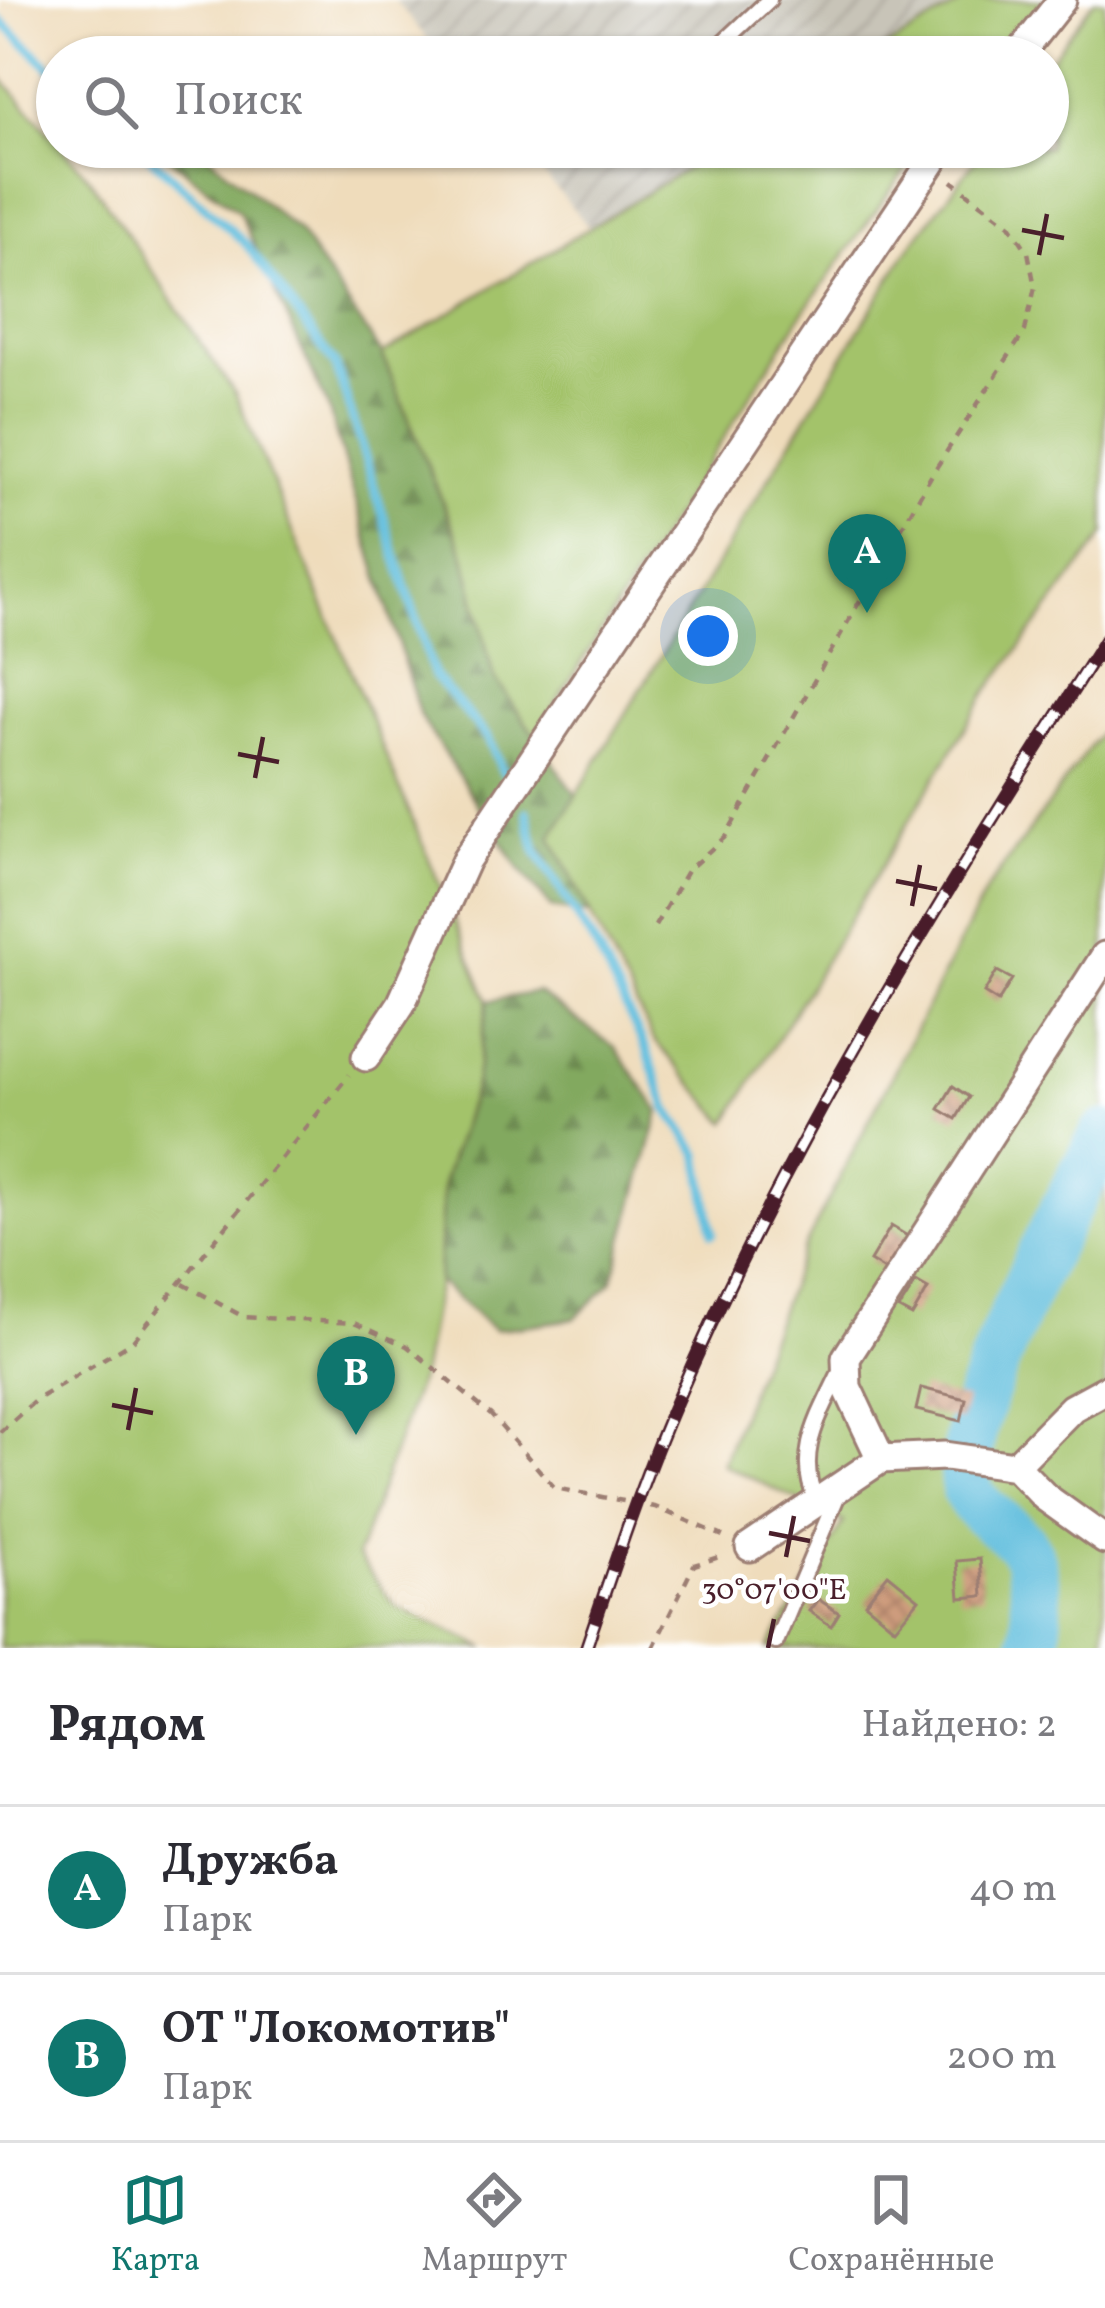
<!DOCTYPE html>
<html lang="ru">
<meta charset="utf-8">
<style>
body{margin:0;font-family:Vollkorn,serif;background:#f7f7f7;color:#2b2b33}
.you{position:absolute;left:708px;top:636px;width:42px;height:42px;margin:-30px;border:9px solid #fff;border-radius:50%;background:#1a73e8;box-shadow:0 0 0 18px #1a73e833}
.badge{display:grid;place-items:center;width:78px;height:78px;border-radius:50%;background:#0f766e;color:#fff;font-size:39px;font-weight:700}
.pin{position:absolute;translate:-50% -99px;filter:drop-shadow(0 3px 6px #0008)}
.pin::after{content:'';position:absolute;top:63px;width:42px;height:36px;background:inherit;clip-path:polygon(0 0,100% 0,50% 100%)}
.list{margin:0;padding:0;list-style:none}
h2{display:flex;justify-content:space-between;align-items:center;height:156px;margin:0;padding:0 48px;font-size:51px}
h2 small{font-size:39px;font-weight:400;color:#7c7c81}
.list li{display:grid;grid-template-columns:78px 1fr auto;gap:36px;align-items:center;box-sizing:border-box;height:168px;padding:0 48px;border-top:3px solid #e1e1e2}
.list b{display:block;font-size:45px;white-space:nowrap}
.list p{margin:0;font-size:39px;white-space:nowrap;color:#7c7c81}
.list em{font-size:39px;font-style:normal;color:#7c7c81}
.icon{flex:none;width:66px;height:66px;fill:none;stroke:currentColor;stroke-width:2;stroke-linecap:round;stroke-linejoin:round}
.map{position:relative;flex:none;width:1105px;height:1648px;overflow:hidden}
.search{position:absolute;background:#fff;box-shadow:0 3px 9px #0004;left:36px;right:36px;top:36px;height:132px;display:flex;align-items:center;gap:30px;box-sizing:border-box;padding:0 42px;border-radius:66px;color:#7c7c81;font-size:45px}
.sheet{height:492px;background:#fff}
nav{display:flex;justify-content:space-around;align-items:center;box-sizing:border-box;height:168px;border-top:3px solid #e1e1e2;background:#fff;font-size:33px;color:#7c7c81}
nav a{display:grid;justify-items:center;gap:6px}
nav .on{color:#0f766e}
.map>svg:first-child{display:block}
.industrial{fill:url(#industrial-furrows)}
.green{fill:#a3c36b;stroke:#76714b;stroke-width:3}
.forest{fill:url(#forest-firs);stroke:#666445;stroke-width:3}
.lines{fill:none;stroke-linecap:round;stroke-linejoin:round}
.stream{stroke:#5fbddd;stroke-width:9}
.river{stroke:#5fbddd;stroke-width:51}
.building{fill:url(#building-cross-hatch)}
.service-casing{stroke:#9c7e73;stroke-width:20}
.minor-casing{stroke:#9c7e73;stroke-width:33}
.path{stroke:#9c7e73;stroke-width:4.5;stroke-dasharray:9 9;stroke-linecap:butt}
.service{stroke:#fff;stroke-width:14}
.minor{stroke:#fff;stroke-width:27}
.rail-casing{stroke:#4a1f2b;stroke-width:14}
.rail{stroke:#fff;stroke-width:9;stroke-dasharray:27;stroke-linecap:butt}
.ticks{fill:none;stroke:#4a1f2b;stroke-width:4.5}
.ticks-label{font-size:30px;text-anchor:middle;fill:#4a1f2b;stroke:#fff;stroke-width:9;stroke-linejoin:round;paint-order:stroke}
</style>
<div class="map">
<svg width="1105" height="1648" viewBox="0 0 1105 1648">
<defs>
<pattern id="industrial-furrows" width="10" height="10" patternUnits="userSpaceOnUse" patternTransform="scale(3)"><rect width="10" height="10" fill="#c8c4b8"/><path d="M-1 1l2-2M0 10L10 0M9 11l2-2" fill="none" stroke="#ada89e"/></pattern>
<pattern id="forest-firs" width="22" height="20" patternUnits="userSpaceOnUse" patternTransform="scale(3)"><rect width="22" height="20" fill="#82a95f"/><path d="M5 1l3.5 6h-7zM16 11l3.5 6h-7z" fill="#6c894f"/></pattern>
<pattern id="building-cross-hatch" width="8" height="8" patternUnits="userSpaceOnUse" patternTransform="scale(3)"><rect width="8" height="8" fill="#ce9c7d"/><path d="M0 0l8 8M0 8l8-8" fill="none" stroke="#a97f67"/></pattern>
</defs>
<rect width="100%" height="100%" fill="#fff"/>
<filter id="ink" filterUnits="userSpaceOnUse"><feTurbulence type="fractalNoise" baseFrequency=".00833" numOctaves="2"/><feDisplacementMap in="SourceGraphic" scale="24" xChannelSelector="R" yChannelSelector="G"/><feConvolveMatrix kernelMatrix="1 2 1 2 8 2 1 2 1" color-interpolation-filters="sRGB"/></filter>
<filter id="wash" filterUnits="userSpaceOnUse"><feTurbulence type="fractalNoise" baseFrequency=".004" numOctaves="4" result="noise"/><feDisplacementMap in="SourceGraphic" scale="48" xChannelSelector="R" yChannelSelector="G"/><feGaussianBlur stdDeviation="2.7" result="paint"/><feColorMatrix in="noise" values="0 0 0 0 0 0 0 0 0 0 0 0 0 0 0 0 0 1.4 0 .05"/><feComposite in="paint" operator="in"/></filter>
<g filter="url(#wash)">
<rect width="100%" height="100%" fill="#efdcbb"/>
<path class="industrial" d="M 394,0 L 950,0 L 955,5 L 870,57 L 443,57 Z
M 520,147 L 722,147 L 589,227 Z"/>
<path class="green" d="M 967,0 L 1044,0 L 997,57 L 870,57 Z
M 1094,0 L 1105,0 L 1105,534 L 987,692 L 727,1123 L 654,1040 L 551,837 L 907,251 L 985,147 L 1048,147 L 1048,62 Z
M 0,76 L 90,179 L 236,395 L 488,1001 L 475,1086 L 443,1182 L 438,1282 L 422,1371 L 357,1556 L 395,1606 L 486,1648 L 0,1648 Z
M 722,147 L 922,147 L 802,314 L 535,736 L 493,676 L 465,557 L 382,354 Z
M 1105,726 L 1105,1648 L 768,1648 L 844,1522 L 722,1464 L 803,1250 L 987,889 Z"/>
<path class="forest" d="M 154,147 L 199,147 L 298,231 L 382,354 L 465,557 L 493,676 L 576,795 L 551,837 L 590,914 L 552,908 L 520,870 L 420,716 L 328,407 L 239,212 Z
M 537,992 L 615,1047 L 660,1112 L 612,1282 L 574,1319 L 494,1330 L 438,1282 L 443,1182 L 475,1086 L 488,1001 Z"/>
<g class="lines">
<path class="stream" d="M 0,20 L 57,74
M 139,147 L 246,244 L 336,366 L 434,676 L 488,738 L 503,772
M 527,812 L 536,850 L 597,949 L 647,1051 L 668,1109 L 699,1154 L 713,1233"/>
<path class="river" d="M 1033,1648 C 1040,1630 1036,1567 1025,1550 C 1009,1522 964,1512 965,1473 C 968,1390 1062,1211 1105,1136"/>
</g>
<g id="blocks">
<path class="building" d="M 997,971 L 1012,979 L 998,1002 L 984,993 Z
M 953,1086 L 969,1097 L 956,1119 L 939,1109 Z
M 891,1226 L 909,1237 L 888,1272 L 870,1261 Z
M 916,1282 L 928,1289 L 912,1316 L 899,1309 Z
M 921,1388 L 966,1399 L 961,1421 L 916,1410 Z
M 980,1559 L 983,1596 L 960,1598 L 957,1561 Z
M 888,1574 L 919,1599 L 895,1628 L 865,1603 Z
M 818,1599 L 839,1613 L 831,1626 L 809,1611 Z"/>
</g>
</g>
<g filter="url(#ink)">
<use href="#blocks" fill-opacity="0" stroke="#9c7e73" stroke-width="3"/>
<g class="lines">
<defs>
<path id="service" d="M 708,57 L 769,0
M 817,1502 C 794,1454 819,1417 840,1372
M 776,1642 L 839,1492"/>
<path id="minor" d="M 1017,57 L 1062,0
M 366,1057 L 401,1004 L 466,860 L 942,147
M 881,1459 L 847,1387 L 846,1358 L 1105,956
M 1015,1466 L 1072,1408 L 1105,1390
M 1015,1466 L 1045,1497 L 1105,1540
M 750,1547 L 881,1459 L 945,1456 L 1015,1466"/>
</defs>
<use href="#service" class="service-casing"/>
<use href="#minor" class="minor-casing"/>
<path class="path" d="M 655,926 L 687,871 L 725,837 L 934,471 L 1025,331 L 1035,287 L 1028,252 L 1010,225 L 952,181
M 183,1284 L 244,1317 L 354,1323 L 407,1346 L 491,1415 L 555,1488 L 655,1507 L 723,1536
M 0,1432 L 37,1399 L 133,1341 L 349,1075
M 653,1648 L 694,1565 L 725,1555"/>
<use href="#service" class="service"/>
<use href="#minor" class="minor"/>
<defs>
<path id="rail" d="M 586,1648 C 614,1565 642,1480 677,1400 C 792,1133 949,886 1105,640"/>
</defs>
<use href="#rail" class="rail-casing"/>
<use href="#rail" class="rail"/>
</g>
</g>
<path class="ticks" d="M 1022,230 L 1064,238M 1039,255 L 1047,214M 238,754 L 279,762M 255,778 L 263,737M 896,881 L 937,889M 912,906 L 920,865M 112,1405 L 153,1413M 128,1430 L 136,1388M 769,1533 L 810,1541M 786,1557 L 794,1516M 768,1648 L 774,1619"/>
<g class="ticks-label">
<text x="774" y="1599">30°07'00"E</text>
</g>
</svg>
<div class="you"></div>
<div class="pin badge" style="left:867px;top:613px">A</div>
<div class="pin badge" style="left:356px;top:1435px">B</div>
<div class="search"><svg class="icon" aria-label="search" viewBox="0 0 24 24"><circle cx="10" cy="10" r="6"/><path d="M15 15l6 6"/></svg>Поиск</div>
</div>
<section class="sheet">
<h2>Рядом<small>Найдено: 2</small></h2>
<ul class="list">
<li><span class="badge">A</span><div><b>Дружба</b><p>Парк</p></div><em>40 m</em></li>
<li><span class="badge">B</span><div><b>ОТ &quot;Локомотив&quot;</b><p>Парк</p></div><em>200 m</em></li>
</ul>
</section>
<nav>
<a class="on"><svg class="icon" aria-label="map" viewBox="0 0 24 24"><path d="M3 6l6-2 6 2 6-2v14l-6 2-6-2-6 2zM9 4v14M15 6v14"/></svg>Карта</a>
<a><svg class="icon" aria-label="directions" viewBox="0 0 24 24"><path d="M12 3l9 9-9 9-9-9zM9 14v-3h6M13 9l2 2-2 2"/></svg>Маршрут</a>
<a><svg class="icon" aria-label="saved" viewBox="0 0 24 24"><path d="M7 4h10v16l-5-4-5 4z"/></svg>Сохранённые</a>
</nav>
